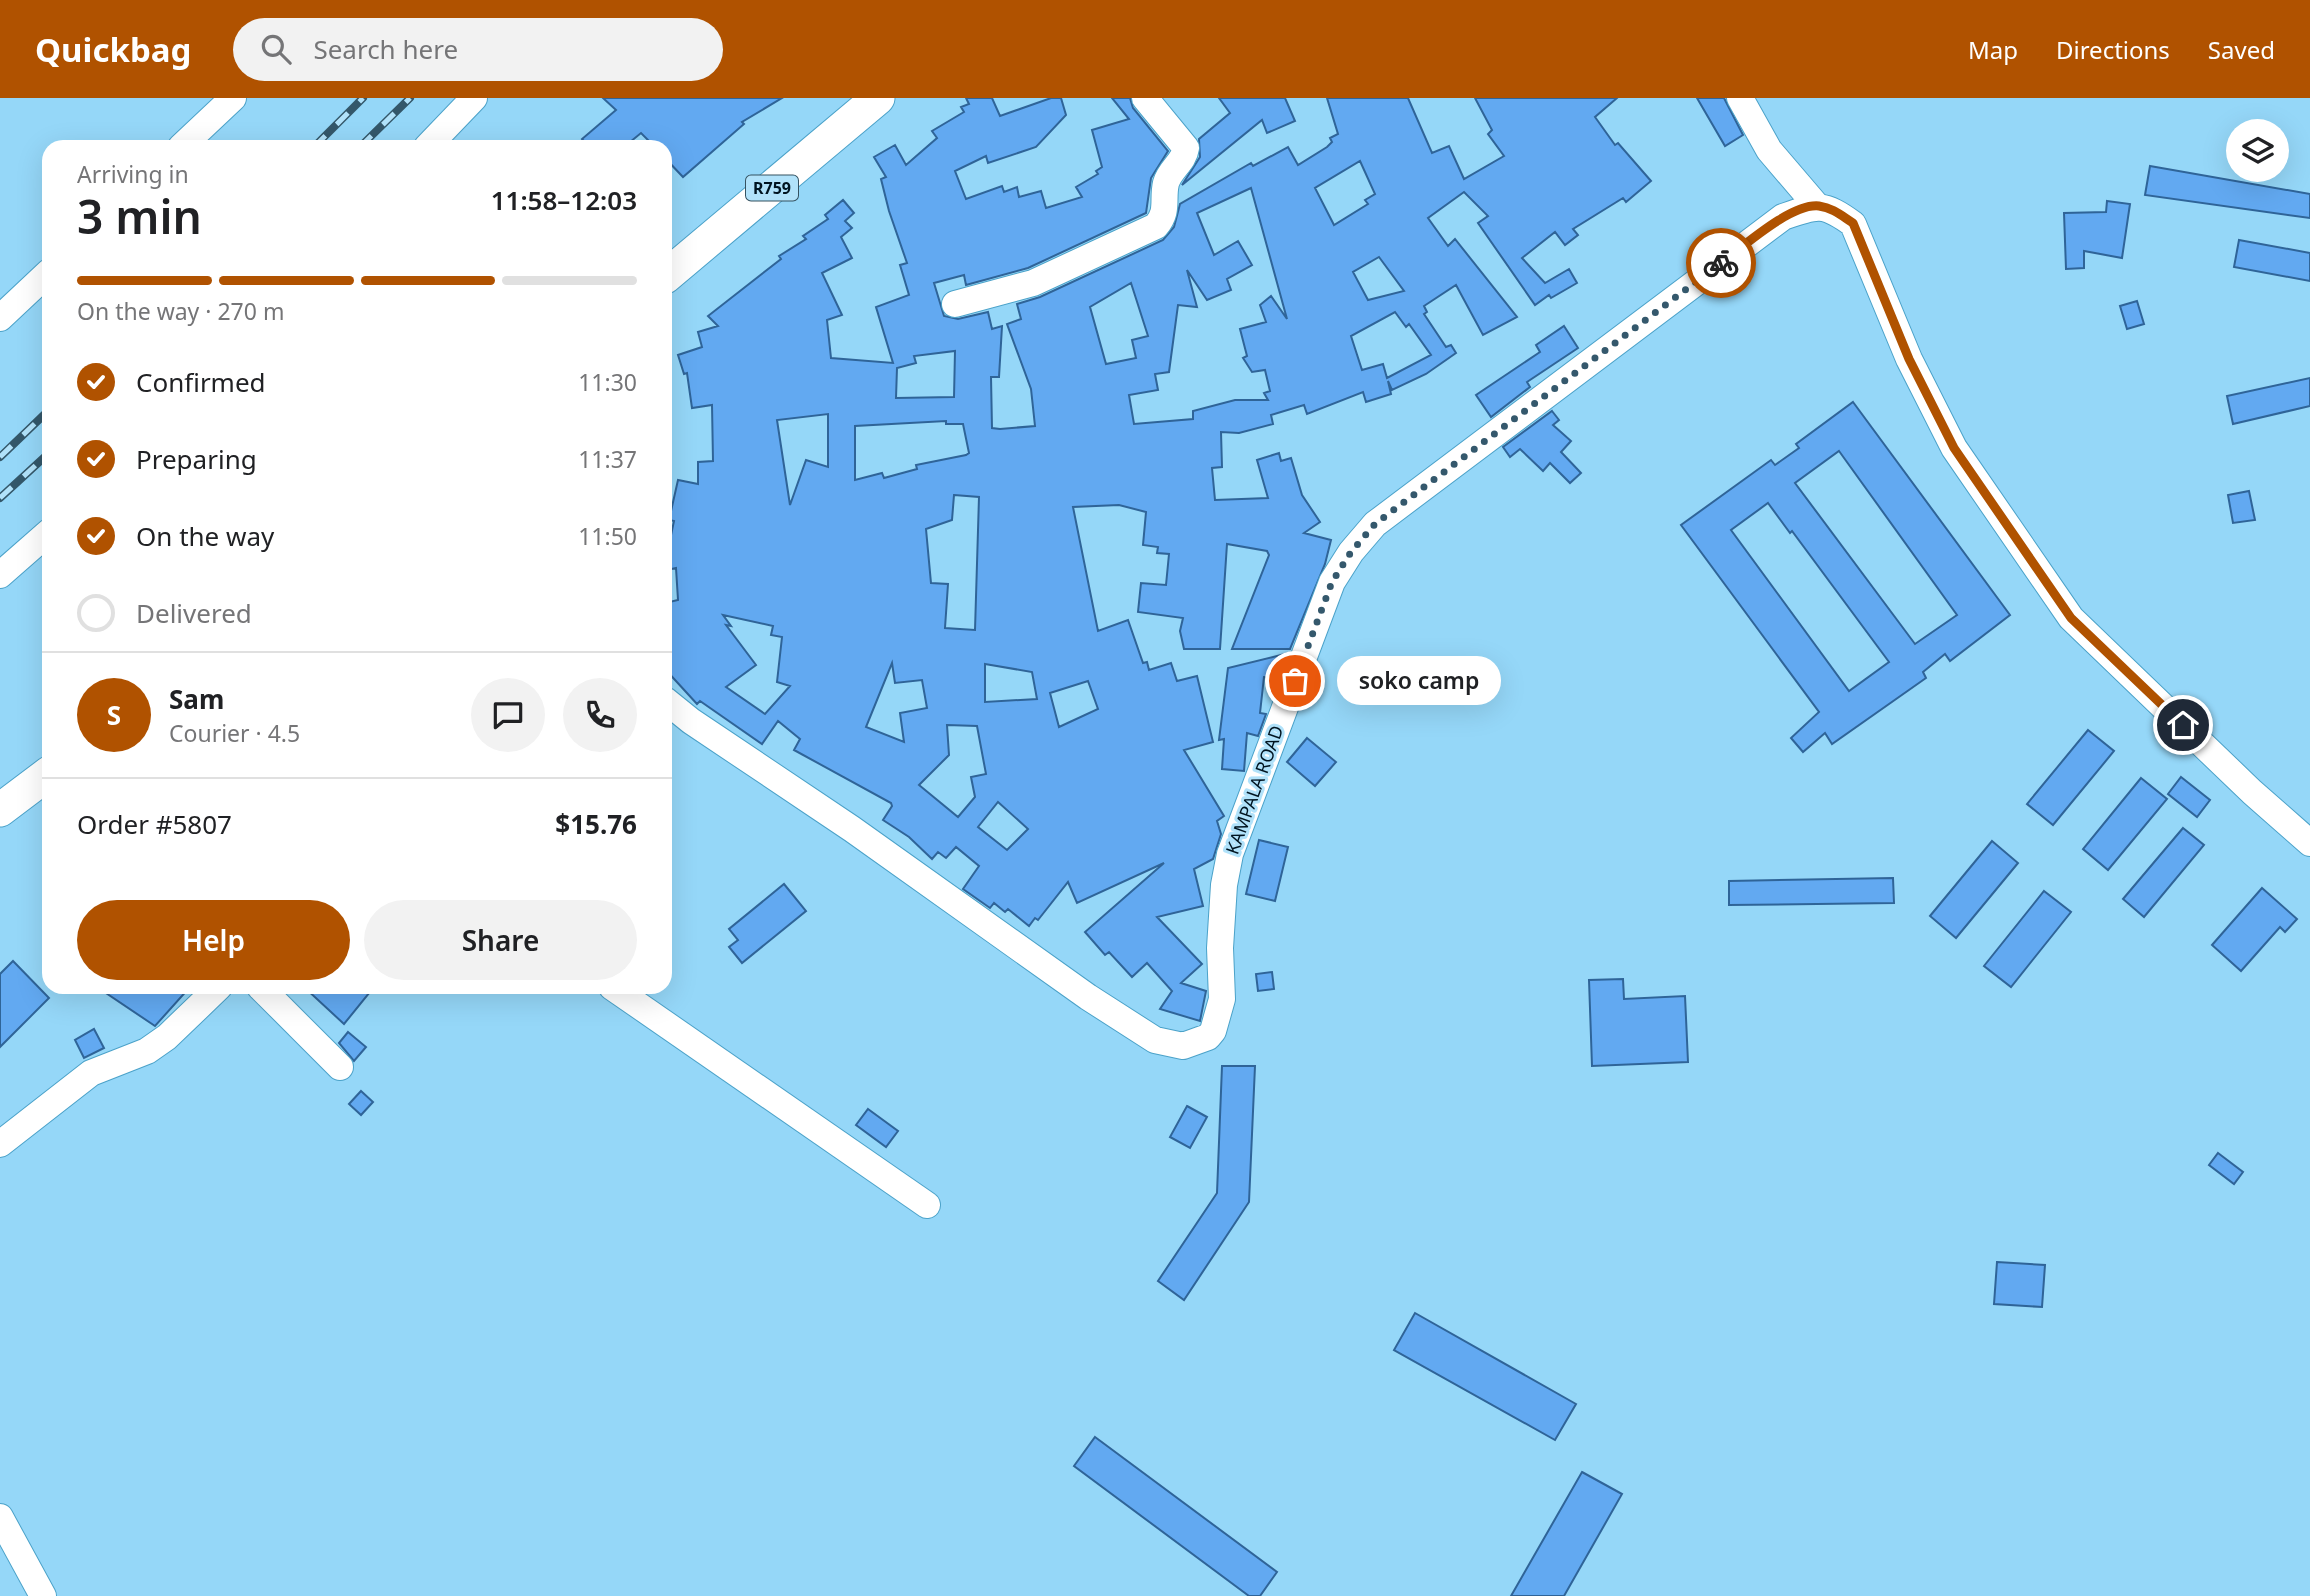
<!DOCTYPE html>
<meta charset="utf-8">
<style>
:root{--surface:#fff;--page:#f2f2f2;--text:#202124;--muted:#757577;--line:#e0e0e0;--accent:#b05200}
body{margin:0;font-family:"Noto Sans",sans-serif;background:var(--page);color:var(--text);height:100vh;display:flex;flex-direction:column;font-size:26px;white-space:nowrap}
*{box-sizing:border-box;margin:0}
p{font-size:23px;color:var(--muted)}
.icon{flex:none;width:38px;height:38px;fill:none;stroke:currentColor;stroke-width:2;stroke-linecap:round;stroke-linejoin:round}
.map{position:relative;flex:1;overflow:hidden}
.sheet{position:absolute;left:42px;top:42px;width:630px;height:854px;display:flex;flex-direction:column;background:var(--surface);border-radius:21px;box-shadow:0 7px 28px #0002}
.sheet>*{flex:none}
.controls{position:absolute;left:2226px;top:21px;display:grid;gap:14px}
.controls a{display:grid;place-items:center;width:63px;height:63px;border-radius:50%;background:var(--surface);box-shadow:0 7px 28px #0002;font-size:35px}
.pin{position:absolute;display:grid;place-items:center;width:60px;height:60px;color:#fff;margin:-30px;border:4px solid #fff;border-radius:50%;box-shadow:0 2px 7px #0007}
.courier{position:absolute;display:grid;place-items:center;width:70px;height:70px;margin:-35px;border:5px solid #b05200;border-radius:50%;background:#fff;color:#222;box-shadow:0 2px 9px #0007}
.bubble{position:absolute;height:49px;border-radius:24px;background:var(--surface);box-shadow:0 7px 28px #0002;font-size:23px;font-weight:600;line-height:49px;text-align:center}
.head em{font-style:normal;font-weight:600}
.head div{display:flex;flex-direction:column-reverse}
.head{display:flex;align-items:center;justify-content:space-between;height:119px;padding:0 35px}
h1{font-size:46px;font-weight:600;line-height:52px}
.bar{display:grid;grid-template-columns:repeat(4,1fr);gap:10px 7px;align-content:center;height:84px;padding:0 35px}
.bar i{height:9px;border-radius:5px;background:var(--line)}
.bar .selected{background:var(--accent)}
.bar p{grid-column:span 4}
.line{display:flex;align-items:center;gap:18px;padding:0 35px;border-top:2px solid var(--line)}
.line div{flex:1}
.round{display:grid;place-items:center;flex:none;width:74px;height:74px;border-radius:37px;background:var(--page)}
ol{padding:0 35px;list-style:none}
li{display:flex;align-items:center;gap:21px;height:77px}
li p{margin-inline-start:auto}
li .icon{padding:7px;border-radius:50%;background:var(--accent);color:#fff;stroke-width:4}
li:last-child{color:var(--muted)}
li i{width:38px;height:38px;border:4px solid var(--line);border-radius:50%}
.button{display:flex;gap:14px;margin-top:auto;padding:14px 35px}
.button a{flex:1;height:80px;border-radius:42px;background:var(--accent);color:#fff;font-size:28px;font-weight:600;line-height:80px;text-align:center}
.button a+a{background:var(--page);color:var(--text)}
header{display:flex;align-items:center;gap:42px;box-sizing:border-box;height:98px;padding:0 35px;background:var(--accent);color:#fff}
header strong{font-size:33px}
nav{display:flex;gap:38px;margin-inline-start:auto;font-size:24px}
.search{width:490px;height:63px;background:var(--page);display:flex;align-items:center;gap:18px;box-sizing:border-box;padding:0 24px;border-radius:38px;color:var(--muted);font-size:26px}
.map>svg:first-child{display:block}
.building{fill:#62a9f1;stroke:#2f6498;stroke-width:2;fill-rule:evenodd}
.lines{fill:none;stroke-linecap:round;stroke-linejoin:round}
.minor-casing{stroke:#4ba2c9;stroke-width:28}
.major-casing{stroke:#4ba2c9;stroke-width:35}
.minor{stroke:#fff;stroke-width:26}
.major{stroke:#fff;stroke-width:33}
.rail-casing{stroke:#33576a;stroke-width:8}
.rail{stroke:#b1e2fa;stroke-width:5;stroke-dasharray:16;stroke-linecap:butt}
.done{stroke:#34586c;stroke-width:7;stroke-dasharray:0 12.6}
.route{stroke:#b05200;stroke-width:9}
.labels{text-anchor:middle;stroke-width:6;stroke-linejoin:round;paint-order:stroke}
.shield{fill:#b1e2fa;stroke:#355261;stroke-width:2}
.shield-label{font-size:16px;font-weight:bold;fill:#001420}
.street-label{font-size:18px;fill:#001420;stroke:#b1e2fa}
</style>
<header>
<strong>Quickbag</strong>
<div class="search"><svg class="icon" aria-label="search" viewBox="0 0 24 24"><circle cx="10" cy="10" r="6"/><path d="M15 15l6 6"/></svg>Search here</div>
<nav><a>Map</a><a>Directions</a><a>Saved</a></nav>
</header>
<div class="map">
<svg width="2310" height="1498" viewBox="0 0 2310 1498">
<rect width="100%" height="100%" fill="#95d7f8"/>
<g class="building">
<polygon points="603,0 782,0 742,24 744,26 683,79 665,60 665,49 655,49 641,35 624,49 589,49 582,41 616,12"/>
<path d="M966 0H992L1000 18 1051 0H1061L1066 17 1036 49 988 65 986 58 955 73 966 101 1002 88 1004 94 1017 89 1019 99 1041 93 1046 110 1082 99 1076 89 1098 76 1096 73 1102 69 1092 32 1129 21 1112 0H1130L1133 10 1168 53 1151 80 1146 115 1028 170 966 187 964 177 934 185 944 218 958 221 988 214 992 231 1002 228 999 279H991L992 330 1000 331 1035 328 1031 291 1007 226 1021 221 1017 206 1040 199 1163 142 1174 129 1180 106 1251 65 1253 68 1288 49 1298 67 1327 49 1332 44 1330 40 1338 36 1327 0H1408L1432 55 1449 48 1464 81 1504 58 1488 36 1492 32 1475 0H1617L1595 19 1615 47 1618 45 1651 83 1626 104 1623 100 1573 131 1578 137 1565 147 1555 134 1522 160 1545 185 1569 171 1577 185 1551 200 1549 197 1535 207 1478 125 1488 118 1464 94 1428 120 1448 148 1455 141 1517 219 1483 237 1456 187 1424 208 1427 214 1424 216 1446 249 1451 247 1456 255 1426 276 1392 292 1388 283 1391 296 1366 304 1363 294 1307 316 1304 307 1271 317 1273 326 1239 335 1221 334 1222 369 1212 370 1215 402 1268 400 1257 362 1279 355 1281 363 1291 360 1302 397 1320 424 1304 435 1331 442 1325 466 1290 551H1232L1269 457 1267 453 1227 446 1220 551H1184L1180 533 1183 520 1138 514 1141 485 1166 487 1169 456 1157 455 1158 449 1143 447 1146 414 1119 407 1073 409 1098 533 1128 522 1143 565 1147 564 1149 572 1171 565 1177 583 1197 578 1213 644 1184 652 1224 718 1217 723 1221 736 1213 761 1194 771 1203 808 1157 819 1202 866 1181 885 1206 893 1200 923 1160 911 1172 893 1147 865 1132 879 1109 854 1105 857 1085 834 1164 765 1077 805 1068 784 1038 822 1035 820 1029 828 1008 811 1005 814 994 805 990 810 963 791 979 768 956 749 946 760 938 754 932 761 909 739 883 722 892 708 891 705 794 652 800 641 778 623 762 646 700 603 697 606 665 571V505L678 502 676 470 667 472 665 463V451H668L674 423 669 422 678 382 698 386V364L713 363 712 307 692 310 687 275 684 276 678 257 702 249 698 234 718 228 708 218 781 161 779 158 806 141 803 138 828 121 825 117 843 102 854 115 845 123 852 130 841 139 852 160 822 175 842 217 827 222 831 260 893 265 876 209 909 197 900 167 907 165 889 113 881 81 886 79 874 59 895 47 906 67 937 40 932 33 964 14 961 9 969 6ZM1360 63 1375 96 1365 102 1368 106 1334 127 1315 90ZM1251 90 1287 221 1271 198 1260 207 1266 224 1240 231 1247 258 1243 260 1252 274 1265 272 1270 293 1264 295 1268 302H1235L1193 313V321L1134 326 1129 297 1158 292 1155 276 1169 274 1178 207 1197 209 1187 172 1207 202 1231 192 1227 181 1252 167 1238 143 1214 157 1197 115ZM1379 159 1404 193 1368 202 1353 174ZM1131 185 1148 238 1132 242 1136 260 1106 266 1090 209ZM1395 214 1406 229 1409 226 1431 257 1387 280 1383 266 1362 272 1351 238ZM955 253 954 299 896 300 897 270 916 265 914 258ZM828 316V369L806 362 790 407 777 322ZM946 323V326H963L969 355 966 357 916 367 917 371 884 380 882 375 855 382V328ZM954 397 979 399 975 532 945 530 948 486 931 485 926 431 952 422ZM723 517 773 528 771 537 782 539 777 584 790 588 765 616 726 589 756 567 726 527 731 528ZM892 565 895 585 922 582 927 610 900 615 904 644 866 629ZM985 566 1032 574 1037 601 985 604ZM1088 583 1098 611 1059 629 1050 595ZM947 627 977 628 986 676 971 679 975 699 958 719 919 687 949 657ZM998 704 1028 731 1007 752 978 729Z"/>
<polygon points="1219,0 1285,0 1295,23 1267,35 1262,22 1182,87 1200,59 1199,41 1230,15"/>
<polygon points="1697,0 1724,0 1743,37 1725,48"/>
<polygon points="2150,68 2310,96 2310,120 2145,97"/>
<polygon points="2107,103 2130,106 2122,160 2084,153 2084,170 2066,171 2064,115 2106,114"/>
<polygon points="2239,142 2310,155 2310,183 2234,169"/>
<polygon points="2137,203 2144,226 2127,231 2120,208"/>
<polygon points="1564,228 1578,250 1527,284 1530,289 1491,319 1476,297 1540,254 1536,247"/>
<polygon points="2310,280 2310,308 2233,326 2227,298"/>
<path d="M1853 304 2010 517 1950 563 1945 556 1923 574 1926 580 1832 646 1825 635 1803 654 1791 640 1819 614 1681 427 1771 362 1775 367 1799 350 1796 346ZM1839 353 1957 517 1915 546 1795 385ZM1768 405 1790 435 1792 433 1889 564 1849 593 1731 432Z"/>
<polygon points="1552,313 1559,322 1553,327 1571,343 1561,354 1581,375 1570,385 1550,365 1543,373 1520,351 1510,359 1503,349"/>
<polygon points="2249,393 2255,422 2233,425 2228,397"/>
<polygon points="1289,555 1279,580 1264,579 1260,615 1266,616 1258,638 1247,635 1244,673 1222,671 1224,641 1219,642 1228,570"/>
<polygon points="2088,632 2114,653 2053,727 2027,706"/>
<polygon points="1307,640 1336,664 1315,688 1287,664"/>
<polygon points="2181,679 2210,702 2197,719 2168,696"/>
<polygon points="2141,680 2167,701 2108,772 2083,751"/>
<polygon points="2183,730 2204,747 2144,819 2123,801"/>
<polygon points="1259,742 1288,749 1275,803 1246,796"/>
<polygon points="1992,743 2018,765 1956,840 1930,818"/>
<polygon points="1893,780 1894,805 1729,807 1729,783"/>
<polygon points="784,786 806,813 742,865 729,849 738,842 729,831"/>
<polygon points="2262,790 2297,821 2285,834 2280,829 2241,873 2212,847"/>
<polygon points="2044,793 2071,814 2011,889 1984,868"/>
<polygon points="13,863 49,900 0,949 0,876"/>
<polygon points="1272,874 1274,891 1258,893 1256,876"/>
<polygon points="1623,881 1624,901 1685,898 1688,964 1592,968 1589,882"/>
<polygon points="97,889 190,889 155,928"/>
<polygon points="304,889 374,889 344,926"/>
<polygon points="94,931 104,950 84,960 75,942"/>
<polygon points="348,934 366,949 354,963 339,945"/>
<polygon points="1222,968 1255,968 1249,1104 1184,1202 1158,1183 1217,1095"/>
<polygon points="361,993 373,1004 361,1017 349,1006"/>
<polygon points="1187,1008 1207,1019 1190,1050 1170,1039"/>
<polygon points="868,1011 898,1033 886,1049 856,1027"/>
<polygon points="2218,1055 2243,1074 2234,1086 2209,1067"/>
<polygon points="1997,1164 2045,1167 2042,1209 1994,1206"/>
<polygon points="1415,1215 1576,1306 1555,1342 1394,1252"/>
<polygon points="1095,1339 1277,1474 1260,1498 1249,1498 1074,1368"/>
<polygon points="1582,1374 1622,1396 1564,1498 1511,1498"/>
</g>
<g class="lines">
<g class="minor-casing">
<g id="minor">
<polyline points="1740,0 1769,52 1816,107"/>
<polyline points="181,49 233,0"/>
<polyline points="427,49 474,0"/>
<path d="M955 206 1033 185 1156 128C1169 113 1162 102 1166 85 1170 71 1184 64 1186 50L1145 0"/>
<polyline points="0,220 49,174"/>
<polyline points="0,477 49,434"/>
<path d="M665 602 691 623 852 731 1088 899 1155 942 1183 948 1208 939 1213 933 1222 901 1220 850 1224 787 1230 756 1332 484 1351 454 1375 426 1783 119C1817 107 1823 104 1853 126L1909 261 1954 350 2071 520 2252 694 2310 745"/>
<polyline points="260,889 340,969"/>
<polyline points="612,889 927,1107"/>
<polyline points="0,1046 91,975 147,953 167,939 219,889"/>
<polyline points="0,1419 43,1498"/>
</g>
</g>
<g class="major-casing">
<g id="major">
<polyline points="665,179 878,0"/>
<polyline points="0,712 49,675"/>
</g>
</g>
<use href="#minor" class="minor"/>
<use href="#major" class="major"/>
<g class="rail-casing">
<g id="rail">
<polyline points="314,49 363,0"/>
<polyline points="360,49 410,0"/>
<polyline points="0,359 49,312"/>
<polyline points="0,400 49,355"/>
</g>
</g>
<use href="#rail" class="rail"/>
</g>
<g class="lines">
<polyline class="done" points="1295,583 1332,484 1351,454 1375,426 1721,165"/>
<path class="route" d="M1721 165C1743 149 1791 105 1819 108 1833 110 1842 118 1853 125L1909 261 1954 350 2071 520 2183 627"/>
</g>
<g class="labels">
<rect class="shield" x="746" y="77.5" width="52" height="25" rx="5"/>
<g class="shield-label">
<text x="772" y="96">R759</text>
</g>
<g class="street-label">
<text transform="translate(1255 692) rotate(-70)" y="6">KAMPALA ROAD</text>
</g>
</g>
</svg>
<div class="controls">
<a><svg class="icon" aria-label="layers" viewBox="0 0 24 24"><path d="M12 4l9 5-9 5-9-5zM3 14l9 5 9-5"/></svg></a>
</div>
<div class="pin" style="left:1295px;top:583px;background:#ea580c"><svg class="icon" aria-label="bag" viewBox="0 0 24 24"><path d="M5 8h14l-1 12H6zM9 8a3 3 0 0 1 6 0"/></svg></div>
<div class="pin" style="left:2183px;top:627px;background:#1f2937"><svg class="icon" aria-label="home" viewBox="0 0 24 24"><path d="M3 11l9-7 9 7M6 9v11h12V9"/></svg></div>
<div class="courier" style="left:1721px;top:165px"><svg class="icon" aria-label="bike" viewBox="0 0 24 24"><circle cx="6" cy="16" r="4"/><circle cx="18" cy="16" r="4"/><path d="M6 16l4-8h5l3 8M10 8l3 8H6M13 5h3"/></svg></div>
<div class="bubble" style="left:1337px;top:558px;width:164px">soko camp</div>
<section class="sheet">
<div class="head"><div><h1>3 min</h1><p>Arriving in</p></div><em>11:58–12:03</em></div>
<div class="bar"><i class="selected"></i><i class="selected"></i><i class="selected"></i><i></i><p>On the way · 270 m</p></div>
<ol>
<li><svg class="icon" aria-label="check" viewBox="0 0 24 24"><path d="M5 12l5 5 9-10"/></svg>Confirmed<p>11:30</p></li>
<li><svg class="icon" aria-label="check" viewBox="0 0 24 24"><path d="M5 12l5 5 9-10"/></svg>Preparing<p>11:37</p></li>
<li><svg class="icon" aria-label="check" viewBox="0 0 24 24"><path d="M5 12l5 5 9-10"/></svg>On the way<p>11:50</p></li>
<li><i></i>Delivered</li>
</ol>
<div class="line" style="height:126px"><b class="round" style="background:var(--accent);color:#fff">S</b><div><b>Sam</b><p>Courier · 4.5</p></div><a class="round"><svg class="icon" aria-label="chat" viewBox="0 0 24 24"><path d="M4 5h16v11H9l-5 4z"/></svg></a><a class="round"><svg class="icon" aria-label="phone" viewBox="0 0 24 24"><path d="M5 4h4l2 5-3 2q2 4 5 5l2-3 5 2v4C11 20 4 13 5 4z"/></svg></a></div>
<div class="line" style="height:91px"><div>Order #5807</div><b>$15.76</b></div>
<div class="button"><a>Help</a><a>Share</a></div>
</section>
</div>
